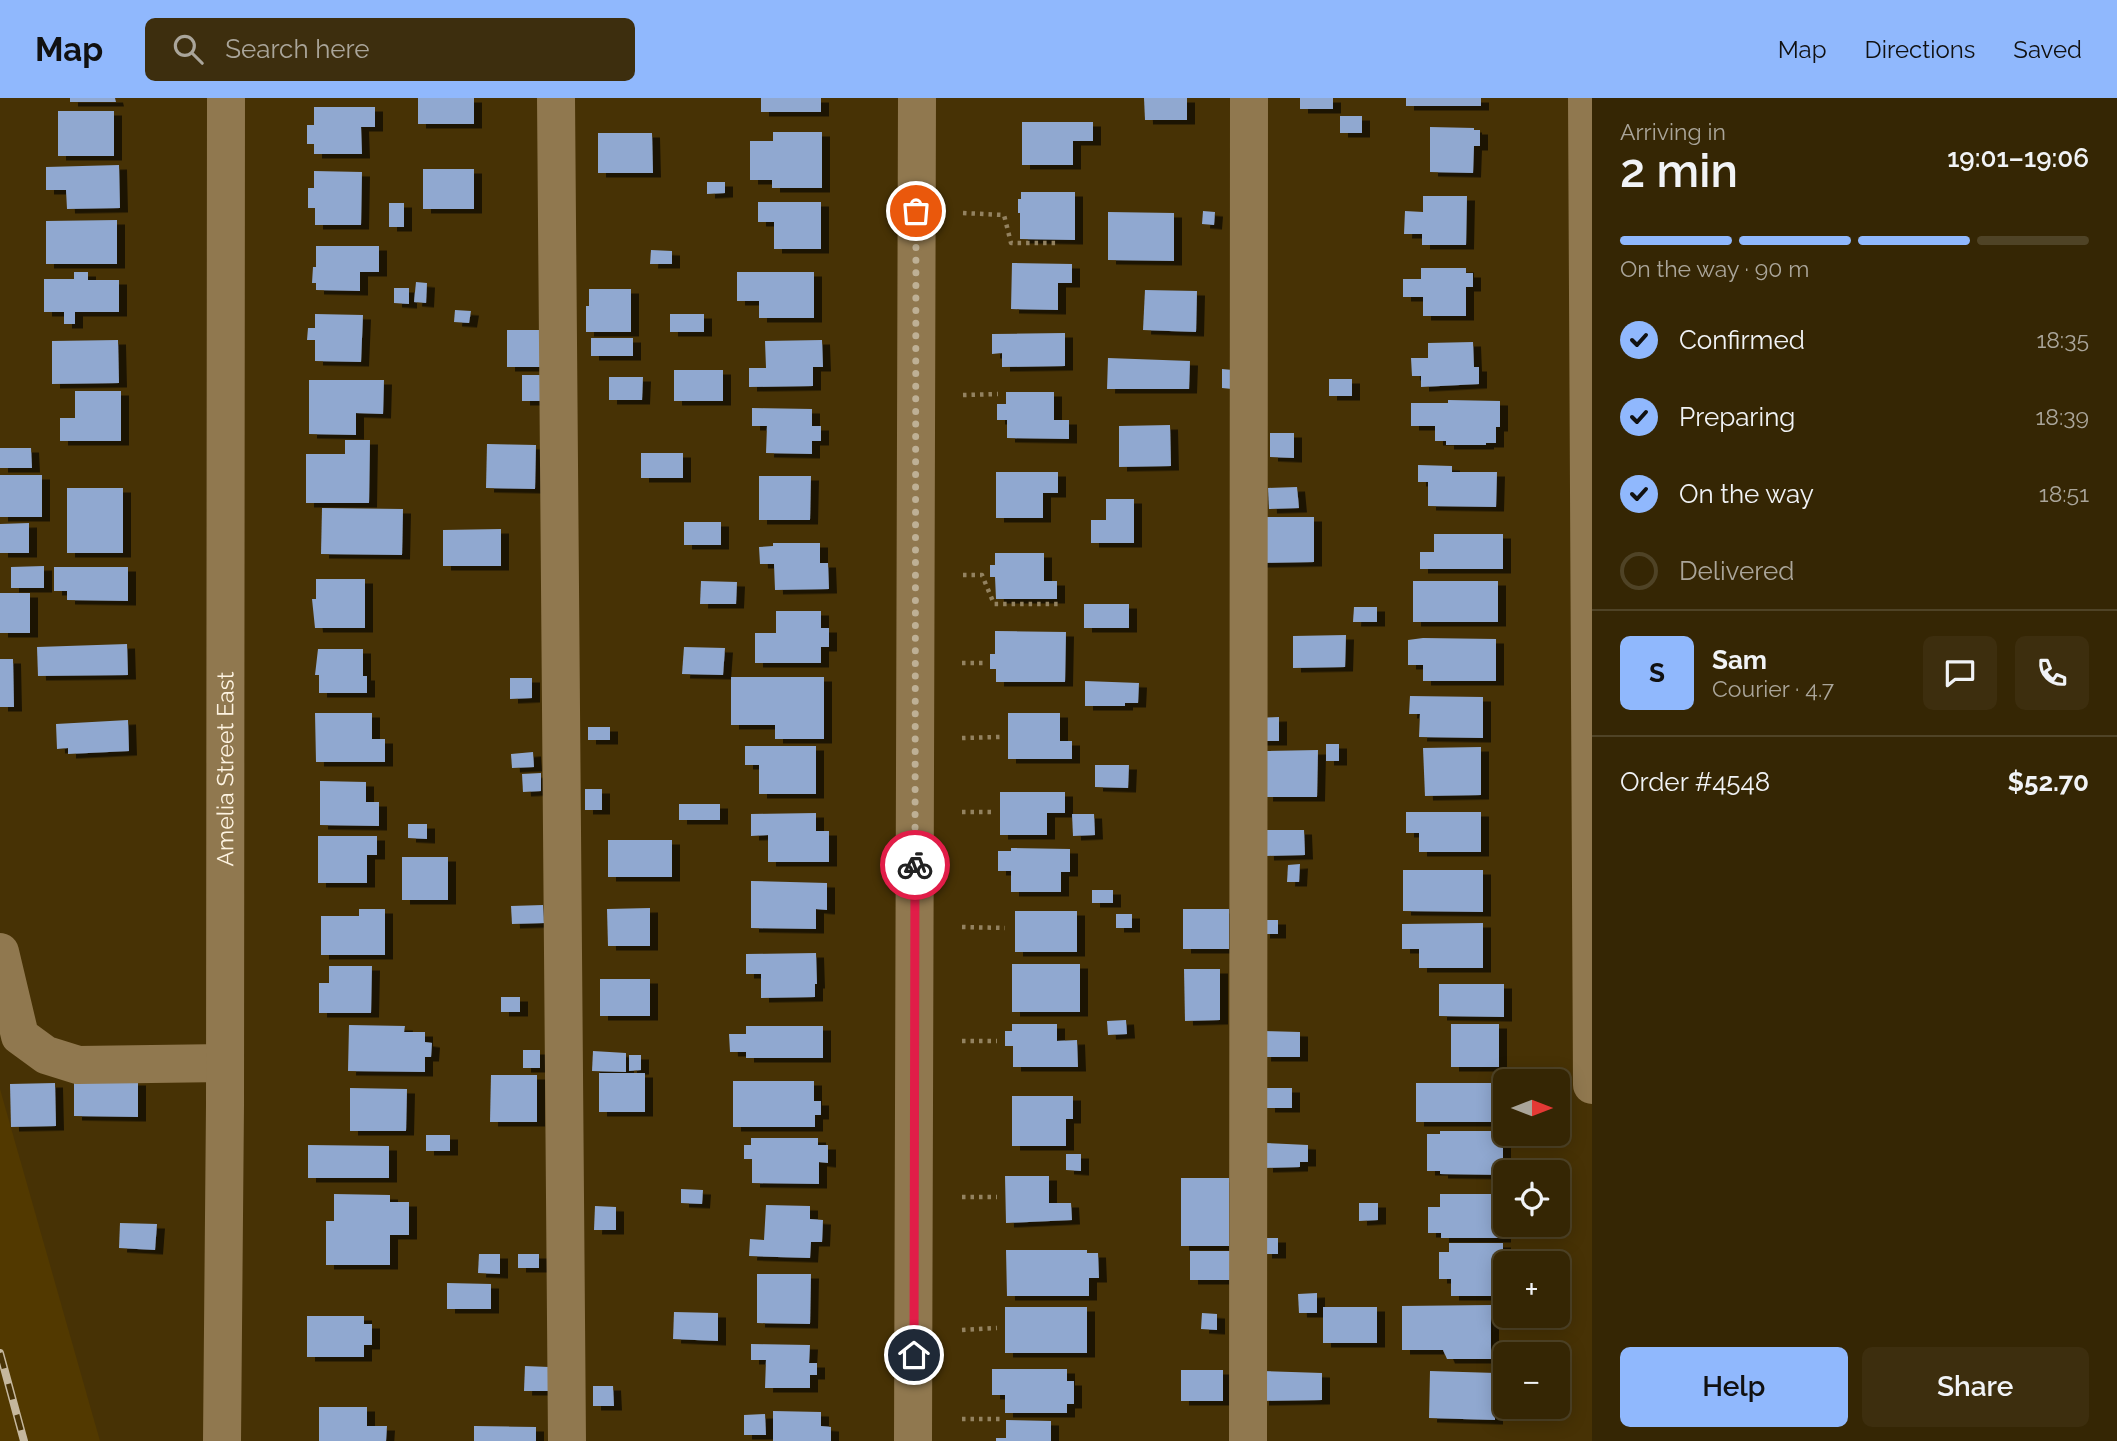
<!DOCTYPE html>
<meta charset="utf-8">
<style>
:root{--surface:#352604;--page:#3d2e0e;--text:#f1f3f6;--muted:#aaa59a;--line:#4f4326;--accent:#90b8fd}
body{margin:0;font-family:Raleway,sans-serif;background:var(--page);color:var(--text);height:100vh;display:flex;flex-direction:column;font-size:26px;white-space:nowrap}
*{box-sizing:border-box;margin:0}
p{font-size:23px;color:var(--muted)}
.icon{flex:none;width:38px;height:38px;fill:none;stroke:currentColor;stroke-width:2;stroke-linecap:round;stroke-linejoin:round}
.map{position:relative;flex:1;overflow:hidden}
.details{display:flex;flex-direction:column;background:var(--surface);width:525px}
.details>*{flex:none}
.needle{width:46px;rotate:90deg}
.tools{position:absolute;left:1493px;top:971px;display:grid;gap:14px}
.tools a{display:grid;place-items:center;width:77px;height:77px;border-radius:10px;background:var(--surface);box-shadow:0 4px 18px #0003,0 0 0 2px var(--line);font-size:35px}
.pin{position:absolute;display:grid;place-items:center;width:60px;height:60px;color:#fff;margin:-30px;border:4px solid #fff;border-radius:50%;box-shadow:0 2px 7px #0007}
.courier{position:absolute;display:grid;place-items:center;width:70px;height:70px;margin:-35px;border:5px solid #e11d48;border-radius:50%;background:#fff;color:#222;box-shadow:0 2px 9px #0007}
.head em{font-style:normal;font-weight:600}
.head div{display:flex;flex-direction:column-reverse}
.head{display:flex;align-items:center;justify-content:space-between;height:119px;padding:0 28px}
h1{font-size:46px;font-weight:600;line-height:52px}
.bar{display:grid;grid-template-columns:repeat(4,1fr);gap:10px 7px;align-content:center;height:84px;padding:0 28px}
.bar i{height:9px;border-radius:5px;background:var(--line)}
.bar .active{background:var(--accent)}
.bar p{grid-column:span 4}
.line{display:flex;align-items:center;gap:18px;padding:0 28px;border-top:2px solid var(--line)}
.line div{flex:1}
.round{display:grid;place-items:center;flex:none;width:74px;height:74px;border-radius:10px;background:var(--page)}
ol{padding:0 28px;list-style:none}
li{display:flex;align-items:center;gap:21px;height:77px}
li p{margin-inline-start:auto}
li .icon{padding:7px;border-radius:50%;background:var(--accent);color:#111;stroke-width:4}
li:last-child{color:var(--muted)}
li i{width:38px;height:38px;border:4px solid var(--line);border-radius:50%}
.action{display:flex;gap:14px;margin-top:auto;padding:14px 28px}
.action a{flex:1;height:80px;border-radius:10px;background:var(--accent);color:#111;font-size:28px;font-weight:600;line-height:80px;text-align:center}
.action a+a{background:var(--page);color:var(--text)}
header{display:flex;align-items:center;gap:42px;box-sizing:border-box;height:98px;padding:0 35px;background:var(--accent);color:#111}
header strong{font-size:33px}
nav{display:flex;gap:38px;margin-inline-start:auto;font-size:24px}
.search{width:490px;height:63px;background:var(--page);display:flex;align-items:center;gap:18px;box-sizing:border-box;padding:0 24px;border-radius:10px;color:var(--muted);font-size:26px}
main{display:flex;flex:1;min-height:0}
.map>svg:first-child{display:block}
.built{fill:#523900}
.building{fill:#90a8d0;filter:url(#shadow)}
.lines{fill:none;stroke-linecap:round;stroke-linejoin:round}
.path{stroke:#938260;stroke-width:4.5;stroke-dasharray:3.5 5;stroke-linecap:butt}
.minor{stroke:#90784f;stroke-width:38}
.rail-casing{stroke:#c5b79d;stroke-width:8}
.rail{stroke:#473205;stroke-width:5;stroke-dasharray:16;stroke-linecap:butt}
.done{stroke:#beb095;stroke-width:7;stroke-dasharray:0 12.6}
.route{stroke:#e11d48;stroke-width:9}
.labels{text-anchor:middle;stroke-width:7;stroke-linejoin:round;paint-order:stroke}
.street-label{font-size:23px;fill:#fef4e2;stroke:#473205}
</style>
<header>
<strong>Map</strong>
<div class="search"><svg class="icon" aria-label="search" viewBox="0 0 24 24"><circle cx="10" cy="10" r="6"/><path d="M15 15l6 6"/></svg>Search here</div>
<nav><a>Map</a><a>Directions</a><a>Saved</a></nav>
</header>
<main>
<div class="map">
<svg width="1592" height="1343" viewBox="0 0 1592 1343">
<defs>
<filter id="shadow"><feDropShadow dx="8" dy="4.5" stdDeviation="0" flood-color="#0009"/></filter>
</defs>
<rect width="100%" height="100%" fill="#473205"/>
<polygon class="built" points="0,991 100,1343 0,1343"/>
<g class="building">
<polygon points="70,0 115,0 116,4 70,4"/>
<rect x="418" y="0" width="56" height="26"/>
<rect x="761" y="0" width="60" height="14"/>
<polygon points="1144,0 1187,0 1187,22 1145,22"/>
<rect x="1300" y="0" width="33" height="11"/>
<rect x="1406" y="0" width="75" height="8"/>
<polygon points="314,9 375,9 375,29 361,29 362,56 314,56 314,46 307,46 307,27 314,27"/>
<rect x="58" y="13" width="56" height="45"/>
<rect x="1340" y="18" width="22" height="17"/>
<polygon points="1022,24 1093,24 1093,43 1073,43 1073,67 1022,67"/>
<polygon points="1430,29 1474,30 1474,32 1480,32 1480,48 1474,48 1473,75 1430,74"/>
<polygon points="773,34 822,34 822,90 772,90 772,82 750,82 750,43 773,43"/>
<polygon points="598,35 652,35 653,75 598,75"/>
<polygon points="119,67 120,110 67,111 66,92 46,92 46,69"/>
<rect x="423" y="71" width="51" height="40"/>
<polygon points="314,73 362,74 361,127 315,127 315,110 308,110 308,90 314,90"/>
<polygon points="707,84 725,84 725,95 707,96"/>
<polygon points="1021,94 1075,94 1075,142 1020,141 1020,115 1018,115 1018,101 1021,101"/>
<polygon points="1423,98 1467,98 1466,147 1422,147 1422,136 1404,136 1405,113 1423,114"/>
<polygon points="758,104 821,104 821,151 774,151 774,124 758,124"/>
<rect x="389" y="105" width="15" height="24"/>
<polygon points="1203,113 1215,114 1214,127 1202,126"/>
<polygon points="1108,114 1174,115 1174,163 1108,162"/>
<polygon points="117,122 117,166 46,166 46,123"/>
<polygon points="316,148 379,148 379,174 360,174 360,193 316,192 316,185 312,185 313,169 316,169"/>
<polygon points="651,152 672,153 672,166 650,166"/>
<polygon points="1012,165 1072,166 1072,185 1058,185 1058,212 1011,211"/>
<polygon points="1421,170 1466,170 1466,175 1473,175 1473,189 1466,189 1466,218 1423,218 1423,199 1403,199 1403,181 1421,181"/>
<polygon points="74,174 88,174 88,182 119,182 119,214 75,214 75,226 64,226 64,214 44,214 44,181 74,181"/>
<polygon points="737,174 814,174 814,220 759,220 759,203 737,203"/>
<polygon points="416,184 427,185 426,205 414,204"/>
<polygon points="394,190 409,190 409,206 394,205"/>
<polygon points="589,191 631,191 631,234 586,234 586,208 589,208"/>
<polygon points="1145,192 1197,193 1196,234 1143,232"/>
<polygon points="455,212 471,213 469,225 454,224"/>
<polygon points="315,216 363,217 361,264 315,263 315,242 307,242 308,230 315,230"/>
<rect x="670" y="216" width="34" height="18"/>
<polygon points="507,232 551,232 552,269 507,269"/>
<polygon points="1065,235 1065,268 1002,269 1002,255 992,256 992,236"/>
<rect x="591" y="240" width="42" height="18"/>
<polygon points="118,242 119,285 52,286 52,243"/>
<polygon points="822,242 823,269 813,269 813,288 749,289 749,270 766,270 765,243"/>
<polygon points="1473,244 1474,269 1479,269 1479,286 1421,289 1421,278 1412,278 1411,260 1428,260 1428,245"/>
<polygon points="1108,260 1190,263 1189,291 1107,291"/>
<polygon points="1222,271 1233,272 1232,291 1222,290"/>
<rect x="674" y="272" width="49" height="31"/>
<rect x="522" y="277" width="27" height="26"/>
<polygon points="609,279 643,279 642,302 609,302"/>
<rect x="1329" y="281" width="23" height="17"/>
<polygon points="309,282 384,282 383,316 356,315 356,337 309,336"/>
<polygon points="75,293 121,293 121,343 60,343 60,320 75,320"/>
<polygon points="1006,294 1054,294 1054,322 1069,322 1069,341 1007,340 1007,322 997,322 997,306 1006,306"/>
<polygon points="1448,302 1500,303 1500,329 1496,329 1496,345 1486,345 1486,347 1446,347 1446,343 1435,343 1435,328 1411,328 1411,305 1448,305"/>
<polygon points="752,310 812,311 812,328 821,328 821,343 812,343 812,356 766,355 767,328 752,328"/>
<polygon points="1170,327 1171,368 1119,369 1119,328"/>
<polygon points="1270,335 1294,335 1294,360 1270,359"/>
<polygon points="345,342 370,342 369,405 306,405 306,356 345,356"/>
<polygon points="487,346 536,347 535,391 486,390"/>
<polygon points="0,350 31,350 32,370 0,370"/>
<rect x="641" y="355" width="42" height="25"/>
<polygon points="1418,367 1452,368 1452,374 1497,374 1496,409 1428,408 1428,384 1418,384"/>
<polygon points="996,374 1058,374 1058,395 1043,395 1043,420 996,420"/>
<rect x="0" y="377" width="42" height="42"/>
<polygon points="759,378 811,378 810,422 759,422"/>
<polygon points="1297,389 1299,410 1269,411 1268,390"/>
<rect x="67" y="390" width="56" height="65"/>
<polygon points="1106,401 1134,401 1134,445 1091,445 1091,422 1106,422"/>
<polygon points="322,410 403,411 402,457 321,456"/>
<polygon points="1258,419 1314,419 1314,464 1259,465"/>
<rect x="684" y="424" width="37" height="23"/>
<polygon points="29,425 29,455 0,455 0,426"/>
<polygon points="501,431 501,468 443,468 443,432"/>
<polygon points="1434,436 1503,436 1503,471 1420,471 1420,454 1434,454"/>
<polygon points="773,445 820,445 820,465 828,465 829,491 775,492 774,466 760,466 759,449 773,448"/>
<polygon points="995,455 1044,455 1044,483 1057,483 1057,501 996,501 995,479 990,479 990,467 995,467"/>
<polygon points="44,468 44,490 11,490 11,469"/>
<polygon points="54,469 128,469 128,503 67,502 67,493 54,493"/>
<polygon points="316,481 365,481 365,530 315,530 312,501 316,501"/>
<polygon points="701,483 737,484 736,506 700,506"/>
<rect x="1413" y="483" width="85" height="41"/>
<rect x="0" y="495" width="30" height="40"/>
<rect x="1084" y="506" width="45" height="24"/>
<polygon points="1354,509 1377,509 1377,524 1353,524"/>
<polygon points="776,513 821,513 821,530 829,530 829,549 821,549 821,565 755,565 755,535 776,535"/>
<polygon points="995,533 1066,534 1065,584 996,584 996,571 990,571 990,556 995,556"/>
<polygon points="1346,537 1345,569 1293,570 1293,538"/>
<polygon points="1423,540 1496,541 1496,583 1423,583 1423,567 1408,567 1408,542"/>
<polygon points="127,546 128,577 38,578 37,549"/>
<polygon points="684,549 725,550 723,577 682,576"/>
<polygon points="318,551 363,551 363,578 367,578 367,595 319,595 319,577 315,577"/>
<polygon points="0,561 13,561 14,609 0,609"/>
<polygon points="731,579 824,579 824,641 775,641 775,627 731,627"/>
<polygon points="510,580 532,580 532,600 510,601"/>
<polygon points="1085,583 1139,585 1138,605 1125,605 1125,608 1085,608"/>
<polygon points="1410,598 1483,599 1483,640 1419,639 1420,616 1409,616"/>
<polygon points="315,615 372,615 372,641 385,641 385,664 316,664"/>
<polygon points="1008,615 1060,615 1060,643 1072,643 1072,661 1008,661"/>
<polygon points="1279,619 1279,643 1258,643 1258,620"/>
<polygon points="128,622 129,653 68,656 68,650 57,651 56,626"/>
<rect x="588" y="629" width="22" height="13"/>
<rect x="1326" y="646" width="13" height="17"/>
<polygon points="745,648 816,648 816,696 759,696 759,667 745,667"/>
<polygon points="1481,649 1481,697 1425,698 1423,650"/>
<polygon points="1318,652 1317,699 1265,699 1266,653"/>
<polygon points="533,654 534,669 512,670 511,656"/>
<polygon points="1095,667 1129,667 1128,690 1095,689"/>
<polygon points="541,675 541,693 523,694 522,676"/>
<polygon points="320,683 366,684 366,704 379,704 379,728 320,727"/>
<rect x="585" y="691" width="17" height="21"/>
<polygon points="1000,694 1065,694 1065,715 1047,715 1047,737 1000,737"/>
<rect x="679" y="706" width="41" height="16"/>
<polygon points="1406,714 1481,714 1481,754 1419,754 1419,735 1406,735"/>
<polygon points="816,715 816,733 829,733 829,764 768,764 768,737 751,738 751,716"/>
<polygon points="1072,716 1094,716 1095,737 1073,738"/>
<polygon points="408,726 427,726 427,741 408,740"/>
<polygon points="1265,732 1304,732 1305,757 1266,758"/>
<polygon points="318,738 377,738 377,757 367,757 367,785 318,785"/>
<rect x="608" y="742" width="64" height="37"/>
<polygon points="1011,750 1070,751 1070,774 1061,774 1061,794 1011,794 1011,773 998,773 998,753 1011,753"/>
<rect x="402" y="759" width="46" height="43"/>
<polygon points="1300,766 1299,784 1287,784 1288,767"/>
<polygon points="1403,772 1483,772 1483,814 1403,813"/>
<polygon points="751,783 827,785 827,812 816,811 816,831 751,830"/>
<rect x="1092" y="792" width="21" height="13"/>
<polygon points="543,807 544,825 512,826 511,808"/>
<polygon points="650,810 650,848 608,848 607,811"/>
<polygon points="359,811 385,811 385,857 321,857 321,818 359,818"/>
<rect x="1183" y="811" width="46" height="40"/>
<rect x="1015" y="813" width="62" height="41"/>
<rect x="1116" y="816" width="16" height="14"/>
<rect x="1262" y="822" width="16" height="14"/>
<polygon points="1483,825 1483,870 1419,870 1419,851 1402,851 1402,826"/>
<polygon points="816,855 817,886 815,886 815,899 761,900 761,876 746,876 746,856"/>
<rect x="1012" y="866" width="68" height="48"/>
<polygon points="329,868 372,868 371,915 319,915 319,885 329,885"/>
<polygon points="1184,871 1220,871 1220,922 1185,923"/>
<rect x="600" y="881" width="50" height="37"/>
<polygon points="1439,886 1504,886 1504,919 1439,918"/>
<rect x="501" y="899" width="19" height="15"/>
<polygon points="1126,922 1127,936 1108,937 1107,923"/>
<polygon points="1012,926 1057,926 1057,943 1077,942 1078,969 1013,969 1013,948 1005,948 1005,933 1012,933"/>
<rect x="1451" y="926" width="48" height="43"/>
<polygon points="349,927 405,928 404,934 425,934 425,944 432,945 431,959 425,959 425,974 348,973"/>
<polygon points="746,928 823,928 823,960 746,960 746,954 730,954 729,936 746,936"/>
<polygon points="1264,933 1300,934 1300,959 1263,959"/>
<rect x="523" y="952" width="17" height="18"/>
<polygon points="593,953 626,955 626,974 592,973"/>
<polygon points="629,957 641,957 641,972 629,973"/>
<rect x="599" y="975" width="46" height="39"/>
<polygon points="491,977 537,977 537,1024 490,1024"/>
<polygon points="74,983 138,983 138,1019 74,1018"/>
<polygon points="733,983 814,983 814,1003 821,1003 821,1017 815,1017 815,1029 733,1029"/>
<polygon points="55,985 56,1028 11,1029 10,986"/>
<rect x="1416" y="985" width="77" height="39"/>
<polygon points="350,990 407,991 406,1033 350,1033"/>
<rect x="1267" y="990" width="25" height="20"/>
<polygon points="1012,998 1073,998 1073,1021 1066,1021 1066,1048 1012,1048"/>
<polygon points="1440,1033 1503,1033 1503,1077 1440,1076 1440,1073 1427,1073 1427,1036 1440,1036"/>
<rect x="426" y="1037" width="24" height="16"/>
<polygon points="751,1040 818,1040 818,1047 828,1047 828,1065 819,1064 819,1086 752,1085 752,1061 744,1061 744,1047 751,1047"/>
<polygon points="1265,1045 1308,1047 1308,1064 1300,1064 1300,1069 1265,1070"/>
<polygon points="308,1047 389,1048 389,1080 308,1080"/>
<polygon points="1066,1056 1081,1056 1081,1073 1066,1072"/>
<polygon points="1005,1078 1049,1078 1049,1105 1071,1105 1072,1122 1006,1125"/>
<rect x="1181" y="1080" width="48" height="68"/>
<polygon points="681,1091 703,1092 702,1106 681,1105"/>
<polygon points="334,1096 390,1097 390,1104 409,1104 409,1137 390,1137 390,1167 326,1167 326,1123 334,1123"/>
<polygon points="1440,1096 1503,1096 1505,1098 1505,1127 1509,1127 1509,1135 1503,1135 1503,1140 1441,1140 1441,1135 1428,1135 1428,1109 1440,1109"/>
<polygon points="1359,1105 1378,1105 1378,1122 1359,1123"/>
<polygon points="766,1107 810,1108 810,1121 823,1122 822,1144 811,1144 810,1160 749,1158 750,1141 764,1142"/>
<polygon points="595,1108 616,1109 616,1132 594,1132"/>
<polygon points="120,1125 157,1126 155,1152 119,1150"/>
<rect x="1264" y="1140" width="14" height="16"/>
<polygon points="1449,1145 1503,1145 1503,1198 1451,1198 1451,1181 1439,1181 1439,1154 1449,1154"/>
<polygon points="1006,1152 1087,1152 1087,1155 1098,1155 1099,1180 1089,1180 1089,1198 1007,1198"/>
<polygon points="1190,1153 1231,1153 1232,1182 1190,1182"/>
<polygon points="479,1156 500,1156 500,1176 478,1175"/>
<rect x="518" y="1156" width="21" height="14"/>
<polygon points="757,1176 811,1176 810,1226 757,1225"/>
<polygon points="447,1185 491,1186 491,1211 447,1211"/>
<polygon points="1317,1195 1317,1215 1299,1215 1298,1196"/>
<polygon points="1491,1207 1491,1261 1447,1261 1443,1252 1402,1252 1402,1208"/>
<rect x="1005" y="1209" width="82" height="46"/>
<rect x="1323" y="1209" width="54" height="36"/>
<polygon points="674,1214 718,1215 718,1243 673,1241"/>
<polygon points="1202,1215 1217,1216 1217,1232 1201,1231"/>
<polygon points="307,1218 364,1218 364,1226 372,1226 372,1247 364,1247 364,1259 307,1259"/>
<polygon points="751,1246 810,1247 809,1265 817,1265 817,1277 810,1277 810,1290 765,1290 766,1262 751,1262"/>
<polygon points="525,1268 549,1269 549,1293 524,1293"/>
<polygon points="992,1271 1067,1271 1067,1283 1074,1283 1074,1306 1067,1306 1067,1315 1005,1315 1005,1297 992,1297"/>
<rect x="1181" y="1272" width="42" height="31"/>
<polygon points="1261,1273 1322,1275 1322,1302 1261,1303"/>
<polygon points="1430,1273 1496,1275 1495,1283 1500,1283 1500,1308 1495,1308 1495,1322 1429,1320"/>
<polygon points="593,1288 613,1288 614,1308 593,1308"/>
<polygon points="319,1309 367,1309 367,1328 387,1328 386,1343 319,1343"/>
<polygon points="773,1313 821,1314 821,1328 831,1329 831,1343 773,1343"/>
<polygon points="765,1316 766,1337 744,1337 744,1317"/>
<polygon points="1006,1322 1051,1323 1051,1343 996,1343 996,1340 1006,1340"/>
<polygon points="474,1328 536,1329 536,1343 474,1343"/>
</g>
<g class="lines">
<g class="path">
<polyline points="963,115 1004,117 1011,145 1059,145"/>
<polyline points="963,297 998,296"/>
<polyline points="963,477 982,477 994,506 1058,506"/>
<polyline points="962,565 983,565"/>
<polyline points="962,640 1000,639"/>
<polyline points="962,714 994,714"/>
<polyline points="962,829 1005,830"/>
<polyline points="962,943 997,943"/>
<polyline points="962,1099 997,1099"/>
<polyline points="962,1232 997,1230"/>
<polyline points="962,1321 1000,1321"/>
</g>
<g class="minor">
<polyline points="556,0 567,1343"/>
<polyline points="1587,0 1592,987"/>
<polyline points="0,854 20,938 46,957 78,967 225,965"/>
<path id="s1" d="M222 1343 225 1007 226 0"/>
<polyline points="913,1343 917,0"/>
<polyline points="1248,1343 1249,0"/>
</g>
<g class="rail-casing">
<polyline id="rail" points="0,1255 24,1343"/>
</g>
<use href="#rail" class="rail"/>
</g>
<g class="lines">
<polyline class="done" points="915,767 916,113"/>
<polyline class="route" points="914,1257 915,767"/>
</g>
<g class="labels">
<g class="street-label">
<text dy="8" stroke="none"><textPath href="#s1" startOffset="672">Amelia Street East</textPath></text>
</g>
</g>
</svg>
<div class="tools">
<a><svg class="needle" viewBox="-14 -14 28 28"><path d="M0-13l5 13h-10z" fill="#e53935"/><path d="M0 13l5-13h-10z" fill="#aaa59a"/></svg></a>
<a><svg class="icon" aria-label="locate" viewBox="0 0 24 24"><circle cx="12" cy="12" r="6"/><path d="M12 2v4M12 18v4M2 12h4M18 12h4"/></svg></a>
<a>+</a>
<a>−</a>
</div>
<div class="pin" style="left:916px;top:113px;background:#ea580c"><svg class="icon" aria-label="bag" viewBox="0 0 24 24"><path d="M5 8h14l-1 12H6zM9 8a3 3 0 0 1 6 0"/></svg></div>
<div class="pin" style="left:914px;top:1257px;background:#1f2937"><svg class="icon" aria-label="home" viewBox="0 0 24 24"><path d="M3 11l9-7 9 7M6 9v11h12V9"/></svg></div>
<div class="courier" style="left:915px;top:767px"><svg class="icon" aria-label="bike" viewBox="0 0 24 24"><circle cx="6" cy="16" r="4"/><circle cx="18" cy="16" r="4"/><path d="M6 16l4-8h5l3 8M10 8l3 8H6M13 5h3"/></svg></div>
</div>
<section class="details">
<div class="head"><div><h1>2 min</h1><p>Arriving in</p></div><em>19:01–19:06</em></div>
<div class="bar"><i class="active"></i><i class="active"></i><i class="active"></i><i></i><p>On the way · 90 m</p></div>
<ol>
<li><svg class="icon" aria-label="check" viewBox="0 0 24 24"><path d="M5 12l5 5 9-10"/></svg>Confirmed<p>18:35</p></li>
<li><svg class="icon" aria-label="check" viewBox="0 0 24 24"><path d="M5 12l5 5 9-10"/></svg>Preparing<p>18:39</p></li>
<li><svg class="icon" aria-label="check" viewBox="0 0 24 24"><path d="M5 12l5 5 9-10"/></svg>On the way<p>18:51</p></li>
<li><i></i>Delivered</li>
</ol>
<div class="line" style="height:126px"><b class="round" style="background:var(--accent);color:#111">S</b><div><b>Sam</b><p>Courier · 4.7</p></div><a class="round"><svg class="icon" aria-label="chat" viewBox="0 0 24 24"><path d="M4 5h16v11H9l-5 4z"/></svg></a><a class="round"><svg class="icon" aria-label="phone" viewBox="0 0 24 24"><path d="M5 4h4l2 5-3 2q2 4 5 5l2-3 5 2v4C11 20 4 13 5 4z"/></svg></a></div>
<div class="line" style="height:91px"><div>Order #4548</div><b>$52.70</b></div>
<div class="action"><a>Help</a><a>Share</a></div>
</section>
</main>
